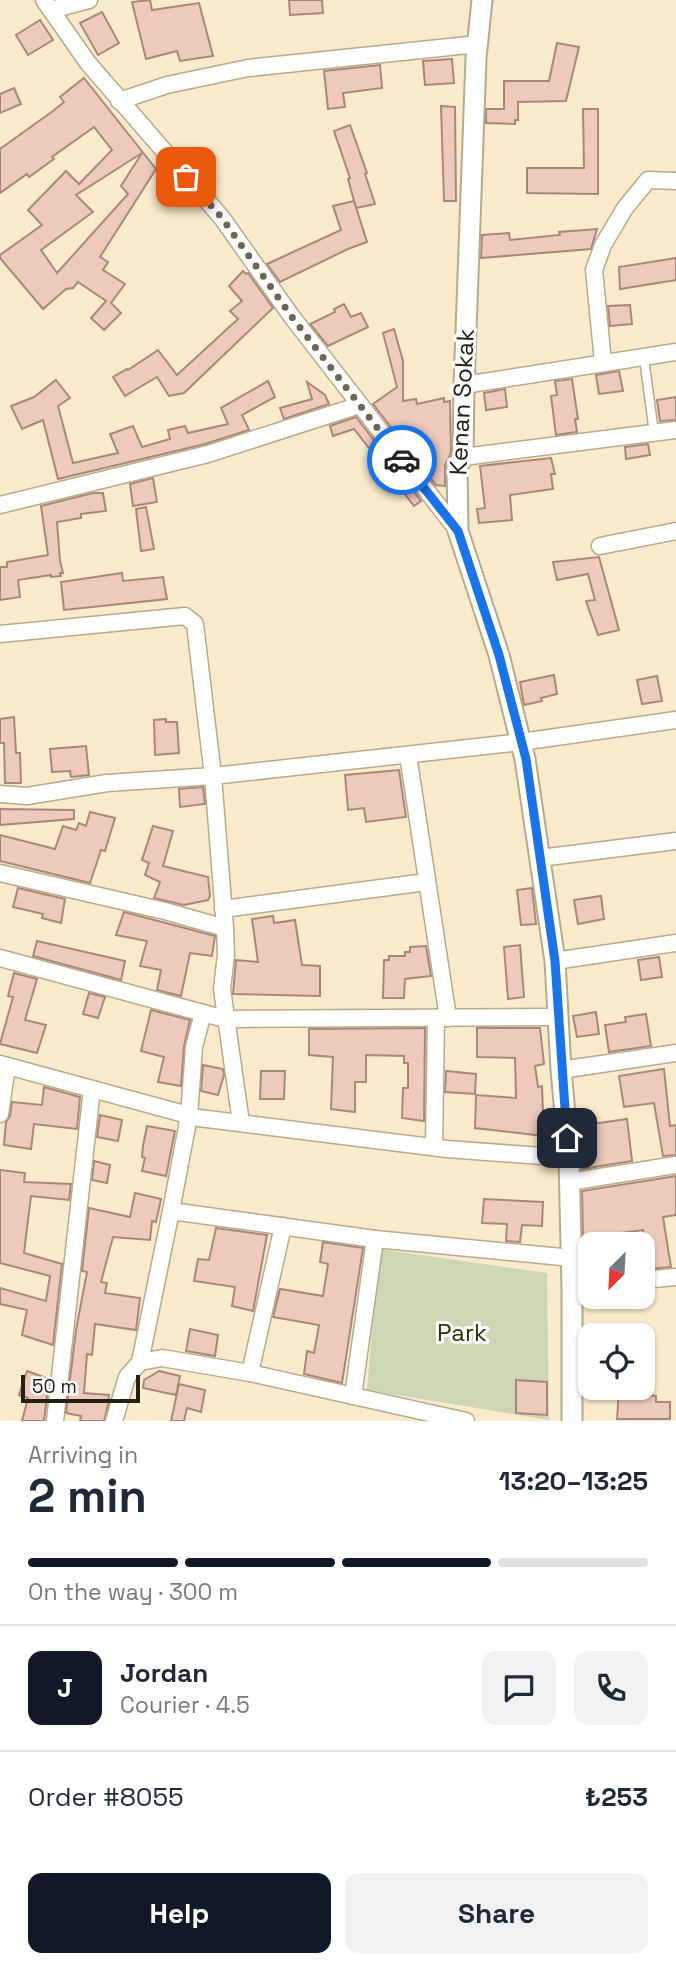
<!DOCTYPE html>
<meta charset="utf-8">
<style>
:root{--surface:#fff;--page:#f2f2f3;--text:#1f2937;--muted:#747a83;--line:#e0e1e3;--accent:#111827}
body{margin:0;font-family:"Space Grotesk",sans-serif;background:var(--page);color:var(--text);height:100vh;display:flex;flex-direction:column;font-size:26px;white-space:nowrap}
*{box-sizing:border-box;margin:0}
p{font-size:23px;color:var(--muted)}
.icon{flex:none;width:38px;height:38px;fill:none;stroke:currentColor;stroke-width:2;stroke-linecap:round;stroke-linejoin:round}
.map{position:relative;height:1421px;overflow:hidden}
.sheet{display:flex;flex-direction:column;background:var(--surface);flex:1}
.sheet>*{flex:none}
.needle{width:46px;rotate:204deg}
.fabs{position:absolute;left:578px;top:1232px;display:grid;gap:14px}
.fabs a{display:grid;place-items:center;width:77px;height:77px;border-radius:14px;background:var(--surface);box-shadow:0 2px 5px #0004;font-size:35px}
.scale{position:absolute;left:21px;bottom:18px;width:119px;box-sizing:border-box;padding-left:7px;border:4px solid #252014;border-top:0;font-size:19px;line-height:24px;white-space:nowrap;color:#252014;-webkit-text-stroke:5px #fff;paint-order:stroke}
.pin{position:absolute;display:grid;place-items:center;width:60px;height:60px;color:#fff;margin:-30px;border-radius:14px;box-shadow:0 4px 10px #0006}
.courier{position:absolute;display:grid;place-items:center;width:70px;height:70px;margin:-35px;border:5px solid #1a73e8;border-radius:50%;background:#fff;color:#222;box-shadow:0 2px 9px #0007}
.summary em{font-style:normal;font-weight:700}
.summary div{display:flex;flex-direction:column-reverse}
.summary{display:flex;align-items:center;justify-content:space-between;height:119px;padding:0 28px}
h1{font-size:46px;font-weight:700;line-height:52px}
.bar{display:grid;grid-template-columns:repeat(4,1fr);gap:10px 7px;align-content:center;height:84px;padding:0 28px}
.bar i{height:9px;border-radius:5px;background:var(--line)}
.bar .current{background:var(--accent)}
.bar p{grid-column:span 4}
.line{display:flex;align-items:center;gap:18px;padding:0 28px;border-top:2px solid var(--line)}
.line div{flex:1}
.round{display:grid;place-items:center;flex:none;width:74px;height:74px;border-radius:14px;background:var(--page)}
.primary-button{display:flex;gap:14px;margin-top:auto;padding:14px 28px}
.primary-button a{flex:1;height:80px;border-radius:14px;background:var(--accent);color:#fff;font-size:28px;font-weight:700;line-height:80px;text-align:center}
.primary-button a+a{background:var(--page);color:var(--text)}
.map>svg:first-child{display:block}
.green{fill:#cdd6b5}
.building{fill:#edcabb;stroke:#a9887a;stroke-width:2;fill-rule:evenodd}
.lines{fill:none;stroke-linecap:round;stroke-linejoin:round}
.service-casing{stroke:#b8ab8c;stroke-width:11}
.minor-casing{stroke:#b8ab8c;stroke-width:19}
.tertiary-casing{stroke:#b8ab8c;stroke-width:23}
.service{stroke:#fff;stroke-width:8}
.minor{stroke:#fff;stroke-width:16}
.tertiary{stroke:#fff;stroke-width:19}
.done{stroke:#6f6754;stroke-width:7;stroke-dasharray:0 12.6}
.route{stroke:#1a73e8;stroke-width:9}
.labels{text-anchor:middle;stroke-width:6;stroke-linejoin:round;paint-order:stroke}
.street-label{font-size:24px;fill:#252014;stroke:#fff}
.park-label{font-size:24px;fill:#2c3501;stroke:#fff}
</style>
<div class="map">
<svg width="676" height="1421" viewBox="0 0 676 1421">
<rect width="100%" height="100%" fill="#f9ebcb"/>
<polygon class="green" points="379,1249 547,1273 549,1420 367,1390"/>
<g class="building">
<polygon points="150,0 152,10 199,3 213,56 180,61 177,51 146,59 132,2"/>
<polygon points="289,0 322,0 323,13 290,15"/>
<polygon points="102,12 119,43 98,55 80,23"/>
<polygon points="40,20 53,40 28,55 16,35"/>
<polygon points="557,43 579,47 566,101 518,102 518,120 515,120 515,124 486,123 486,109 504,109 504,81 549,81"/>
<polygon points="452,59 454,83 425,85 423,61"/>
<polygon points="380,65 382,88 343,93 345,107 328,109 324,71"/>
<path d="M84 78 156 169 100 257 108 262 103 270 125 284 111 303 121 313 104 330 91 318 106 301 78 282 73 288 66 289 43 309 0 258V255L42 225 28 210 66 171 79 184 112 150 94 127 52 157 54 159 29 177 27 174 0 193V149L53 111 64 102 60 97ZM142 153 121 186 128 194 57 273 41 250 93 212 76 195Z"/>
<polygon points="14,88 21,104 0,113 0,94"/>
<polygon points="441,106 455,107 456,201 444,201"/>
<polygon points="583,109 598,109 598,194 527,193 527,168 584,168"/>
<polygon points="350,125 367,173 365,174 375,204 356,208 348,179 350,178 334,131"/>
<polygon points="354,201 367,242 348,249 280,282 267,264 341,230 333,206"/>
<polygon points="597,229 591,249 481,258 482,235 509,233 510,240 560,235 559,232"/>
<polygon points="676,258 676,280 620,289 619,267"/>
<polygon points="243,271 246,274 248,273 273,308 184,393 169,396 157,377 125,396 113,377 127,369 128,370 158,350 177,375 238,319 230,311 242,301 229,286"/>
<polygon points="344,304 351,317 361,313 368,327 328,346 310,324 335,312 334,309"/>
<polygon points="630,305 632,324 610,326 608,306"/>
<polygon points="394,329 403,361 403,401 416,399 417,404 444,398 444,402 450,401 451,453 445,465 445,486 436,485 373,404 397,387 383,333"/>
<polygon points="619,371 623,391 599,394 596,375"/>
<polygon points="572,379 578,419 575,419 577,432 556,435 551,396 557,395 555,381"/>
<polygon points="56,380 70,398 58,406 73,463 118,453 110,434 133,426 142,447 170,439 168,430 185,426 188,433 228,424 221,408 268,381 275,397 242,415 249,430 205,444 58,479 43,420 22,429 11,406 34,397"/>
<polygon points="307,382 325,395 329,404 284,419 280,408 312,399"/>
<polygon points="505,389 507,407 486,410 484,393"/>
<polygon points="676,397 676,420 660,421 657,400"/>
<polygon points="356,417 421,501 414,506 354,429 333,436 330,426"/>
<polygon points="648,444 650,455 626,459 625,447"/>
<polygon points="551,458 555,474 551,474 553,489 510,495 512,520 479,523 477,509 485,508 480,466"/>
<polygon points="153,478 157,502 133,506 130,484"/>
<polygon points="93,493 103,493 106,511 81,514 81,518 57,522 60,561 63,573 60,573 61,576 51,577 51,575 18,580 20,597 0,600 0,567 7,567 7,562 48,555 41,506"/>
<polygon points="146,507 154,549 141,551 136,509"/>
<polygon points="599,557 619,630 598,635 586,601 595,600 588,574 557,580 553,562"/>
<polygon points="122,573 123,581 163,577 167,599 64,610 61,582"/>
<polygon points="554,675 557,694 541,698 542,701 524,705 520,682"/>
<polygon points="657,676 662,701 642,704 637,680"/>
<polygon points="14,717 16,753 20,753 21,783 5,783 4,743 0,743 0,719"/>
<polygon points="166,719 166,722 177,722 179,753 155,755 154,720"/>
<polygon points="86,746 89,775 71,777 70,771 52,772 50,749"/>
<polygon points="399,770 406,817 366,822 364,808 348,810 345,775"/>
<polygon points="203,787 205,804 180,807 179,789"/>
<polygon points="0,809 74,810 74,819 0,825"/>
<polygon points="90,812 115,818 105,851 101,850 90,883 0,861 0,835 55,849 63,826 76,830 79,823 86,826"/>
<polygon points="153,826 173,831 163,866 208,877 210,896 208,900 184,905 154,898 160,882 145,875 149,863 142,860"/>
<polygon points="18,888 65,899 61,923 42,918 43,914 13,907"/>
<polygon points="532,888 536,924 521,925 517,890"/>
<polygon points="601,896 604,919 578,924 574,900"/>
<polygon points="124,912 215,936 212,956 190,953 181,996 157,990 161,970 140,966 147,941 116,935"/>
<polygon points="273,916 274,923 295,920 302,965 320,966 320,996 233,994 236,960 258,962 252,919"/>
<polygon points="37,941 125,961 121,980 33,956"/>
<polygon points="520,945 524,997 508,999 504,947"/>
<polygon points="426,946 431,976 405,979 404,998 383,998 384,960 389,960 389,956 405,956 405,952 410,952 410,947"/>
<polygon points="659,957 662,977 641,980 638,960"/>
<polygon points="14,973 37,979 25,1020 46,1025 37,1053 0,1044 13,997 8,996"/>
<polygon points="89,993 105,997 98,1018 83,1014"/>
<polygon points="151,1010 190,1020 184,1046 181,1086 158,1082 164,1057 141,1051"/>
<polygon points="596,1012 599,1034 577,1037 573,1016"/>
<polygon points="646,1014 651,1046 609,1052 605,1025 626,1022 625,1017"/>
<polygon points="425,1028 424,1121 402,1118 403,1088 408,1088 408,1063 404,1063 404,1056 366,1055 366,1082 355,1082 355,1112 331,1109 333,1057 309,1055 309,1029"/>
<polygon points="477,1028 540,1028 544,1064 535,1066 538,1087 542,1086 543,1112 551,1112 552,1137 475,1128 476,1095 516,1098 515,1058 477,1057"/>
<polygon points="203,1065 223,1069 224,1075 218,1095 201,1091"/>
<polygon points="664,1069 670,1126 676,1125 676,1155 663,1156 654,1103 624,1107 619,1076"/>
<polygon points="261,1071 285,1071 284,1099 260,1099"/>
<polygon points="446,1071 476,1074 475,1094 445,1092"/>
<polygon points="44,1087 80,1097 77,1129 34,1124 31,1149 4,1145 6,1122 10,1116 12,1102 42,1105"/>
<polygon points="100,1115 122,1120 118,1141 97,1137"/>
<polygon points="627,1119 632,1161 582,1169 578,1126"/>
<polygon points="147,1126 175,1131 166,1176 142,1171 145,1158 142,1157 143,1146"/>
<polygon points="94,1161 110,1165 107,1183 92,1180"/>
<polygon points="0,1170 25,1173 24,1182 71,1184 69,1200 31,1196 24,1253 62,1264 53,1345 22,1335 27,1310 0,1304 0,1288 46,1301 50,1276 0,1263"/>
<polygon points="676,1176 676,1215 663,1217 671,1267 650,1269 643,1230 583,1238 582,1191"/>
<polygon points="135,1193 161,1199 156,1222 152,1221 150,1240 113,1237 101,1282 107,1283 105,1293 140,1298 136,1330 95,1324 92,1355 87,1354 84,1393 109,1395 108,1405 104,1421 80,1421 81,1416 66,1413 76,1330 87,1272 82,1271 89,1208 130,1217"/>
<polygon points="484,1199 543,1202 542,1226 522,1225 520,1242 506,1241 507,1224 482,1223"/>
<polygon points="216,1228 267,1235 253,1311 232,1306 235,1287 194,1281 198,1259 209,1260"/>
<polygon points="323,1242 363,1248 342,1383 304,1374 307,1351 314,1353 319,1325 273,1317 280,1289 323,1296 328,1264 320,1262"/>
<polygon points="190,1329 218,1335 215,1356 186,1351"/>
<polygon points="27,1371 49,1379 44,1421 22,1421 28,1398 19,1395"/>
<polygon points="159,1371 180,1376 176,1395 143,1388 144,1380"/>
<polygon points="516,1380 547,1382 547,1415 516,1413"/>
<polygon points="179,1384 205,1390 201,1412 187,1408 184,1421 171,1421"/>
<polygon points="630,1388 647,1388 647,1395 656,1396 656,1402 670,1402 670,1419 617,1419 619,1390 630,1390"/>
</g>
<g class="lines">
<g class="service-casing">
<polyline id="service" points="644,358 654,433"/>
</g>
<g class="minor-casing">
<g id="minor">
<polyline points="44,0 88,63 222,218 292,317 458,531"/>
<polyline points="51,10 89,0"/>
<polyline points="119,101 167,85 248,68 478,44"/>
<polyline points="603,362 594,270 603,245 625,208 648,180 676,181"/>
<polyline points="464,385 676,352"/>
<polyline points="463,457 676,430"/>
<polyline points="0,505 208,454 360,405"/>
<polyline points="600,546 676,531"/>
<polyline points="0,634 185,616 195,624 213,776 225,928 226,955 222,989 241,1123"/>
<polyline points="408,755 448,1018"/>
<polyline points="0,794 27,796 107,783 213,776 521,742 676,720"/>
<polyline points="540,858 676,841"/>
<polyline points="0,873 165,911 225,928"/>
<polyline points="223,909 426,882"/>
<polyline points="0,958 225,1019 558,1017"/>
<polyline points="555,961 676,943"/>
<polyline points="0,1064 199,1118 447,1149 569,1158"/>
<polyline points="561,1070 676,1053"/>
<polyline points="0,1114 7,1066"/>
<polyline points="434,1147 436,1019"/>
<polyline points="569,1182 676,1165"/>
<polyline points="171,1211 189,1116 194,1047 203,1013"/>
<polyline points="642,1280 676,1277"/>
<polyline points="572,1287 590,1285"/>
<polyline points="140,1362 171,1211 375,1239 572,1258"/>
<polyline points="250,1373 466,1421"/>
<polyline points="353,1396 375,1239"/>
<polyline points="55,1421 92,1089"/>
<polyline points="114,1421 127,1377 140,1362 162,1358 250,1373 283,1226"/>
</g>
</g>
<g class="tertiary-casing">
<polyline id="tertiary" points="482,0 476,58 464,385 463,457 457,466 458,531 499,655 525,759 555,961 561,1070 569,1158 572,1287 572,1421"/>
</g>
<use href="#service" class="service"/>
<use href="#minor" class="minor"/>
<use href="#tertiary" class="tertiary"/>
</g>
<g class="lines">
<polyline class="done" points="186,177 222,218 292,317 402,460"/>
<polyline class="route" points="402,460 458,531 499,655 526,759 555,961 567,1138"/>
</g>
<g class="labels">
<g class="street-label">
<text transform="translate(462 402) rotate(-87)" y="8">Kenan Sokak</text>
</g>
<g class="park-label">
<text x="462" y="1341">Park</text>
</g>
</g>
</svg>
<div class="fabs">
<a><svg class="needle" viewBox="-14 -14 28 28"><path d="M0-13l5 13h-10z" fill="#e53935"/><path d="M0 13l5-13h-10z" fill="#747a83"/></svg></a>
<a><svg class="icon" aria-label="locate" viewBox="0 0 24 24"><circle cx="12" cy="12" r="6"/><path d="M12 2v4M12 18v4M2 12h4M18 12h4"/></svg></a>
</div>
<div class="scale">50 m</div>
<div class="pin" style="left:186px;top:177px;background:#ea580c"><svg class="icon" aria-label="bag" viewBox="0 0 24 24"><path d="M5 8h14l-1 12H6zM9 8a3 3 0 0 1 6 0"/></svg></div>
<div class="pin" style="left:567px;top:1138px;background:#1f2937"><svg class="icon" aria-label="home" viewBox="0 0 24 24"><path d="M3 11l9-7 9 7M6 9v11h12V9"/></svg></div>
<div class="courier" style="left:402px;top:460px"><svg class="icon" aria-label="car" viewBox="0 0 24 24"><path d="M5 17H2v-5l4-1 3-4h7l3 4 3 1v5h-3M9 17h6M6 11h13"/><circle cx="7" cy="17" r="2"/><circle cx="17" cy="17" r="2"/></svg></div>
</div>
<section class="sheet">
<div class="summary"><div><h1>2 min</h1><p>Arriving in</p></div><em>13:20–13:25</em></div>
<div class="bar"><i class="current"></i><i class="current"></i><i class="current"></i><i></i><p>On the way · 300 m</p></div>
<div class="line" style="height:126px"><b class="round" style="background:var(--accent);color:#fff">J</b><div><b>Jordan</b><p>Courier · 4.5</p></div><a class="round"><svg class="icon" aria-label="chat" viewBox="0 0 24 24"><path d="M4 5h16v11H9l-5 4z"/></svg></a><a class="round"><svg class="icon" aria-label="phone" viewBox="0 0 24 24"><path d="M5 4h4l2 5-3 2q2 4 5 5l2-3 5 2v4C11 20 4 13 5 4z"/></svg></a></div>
<div class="line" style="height:91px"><div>Order #8055</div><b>₺253</b></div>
<div class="primary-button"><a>Help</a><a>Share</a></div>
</section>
